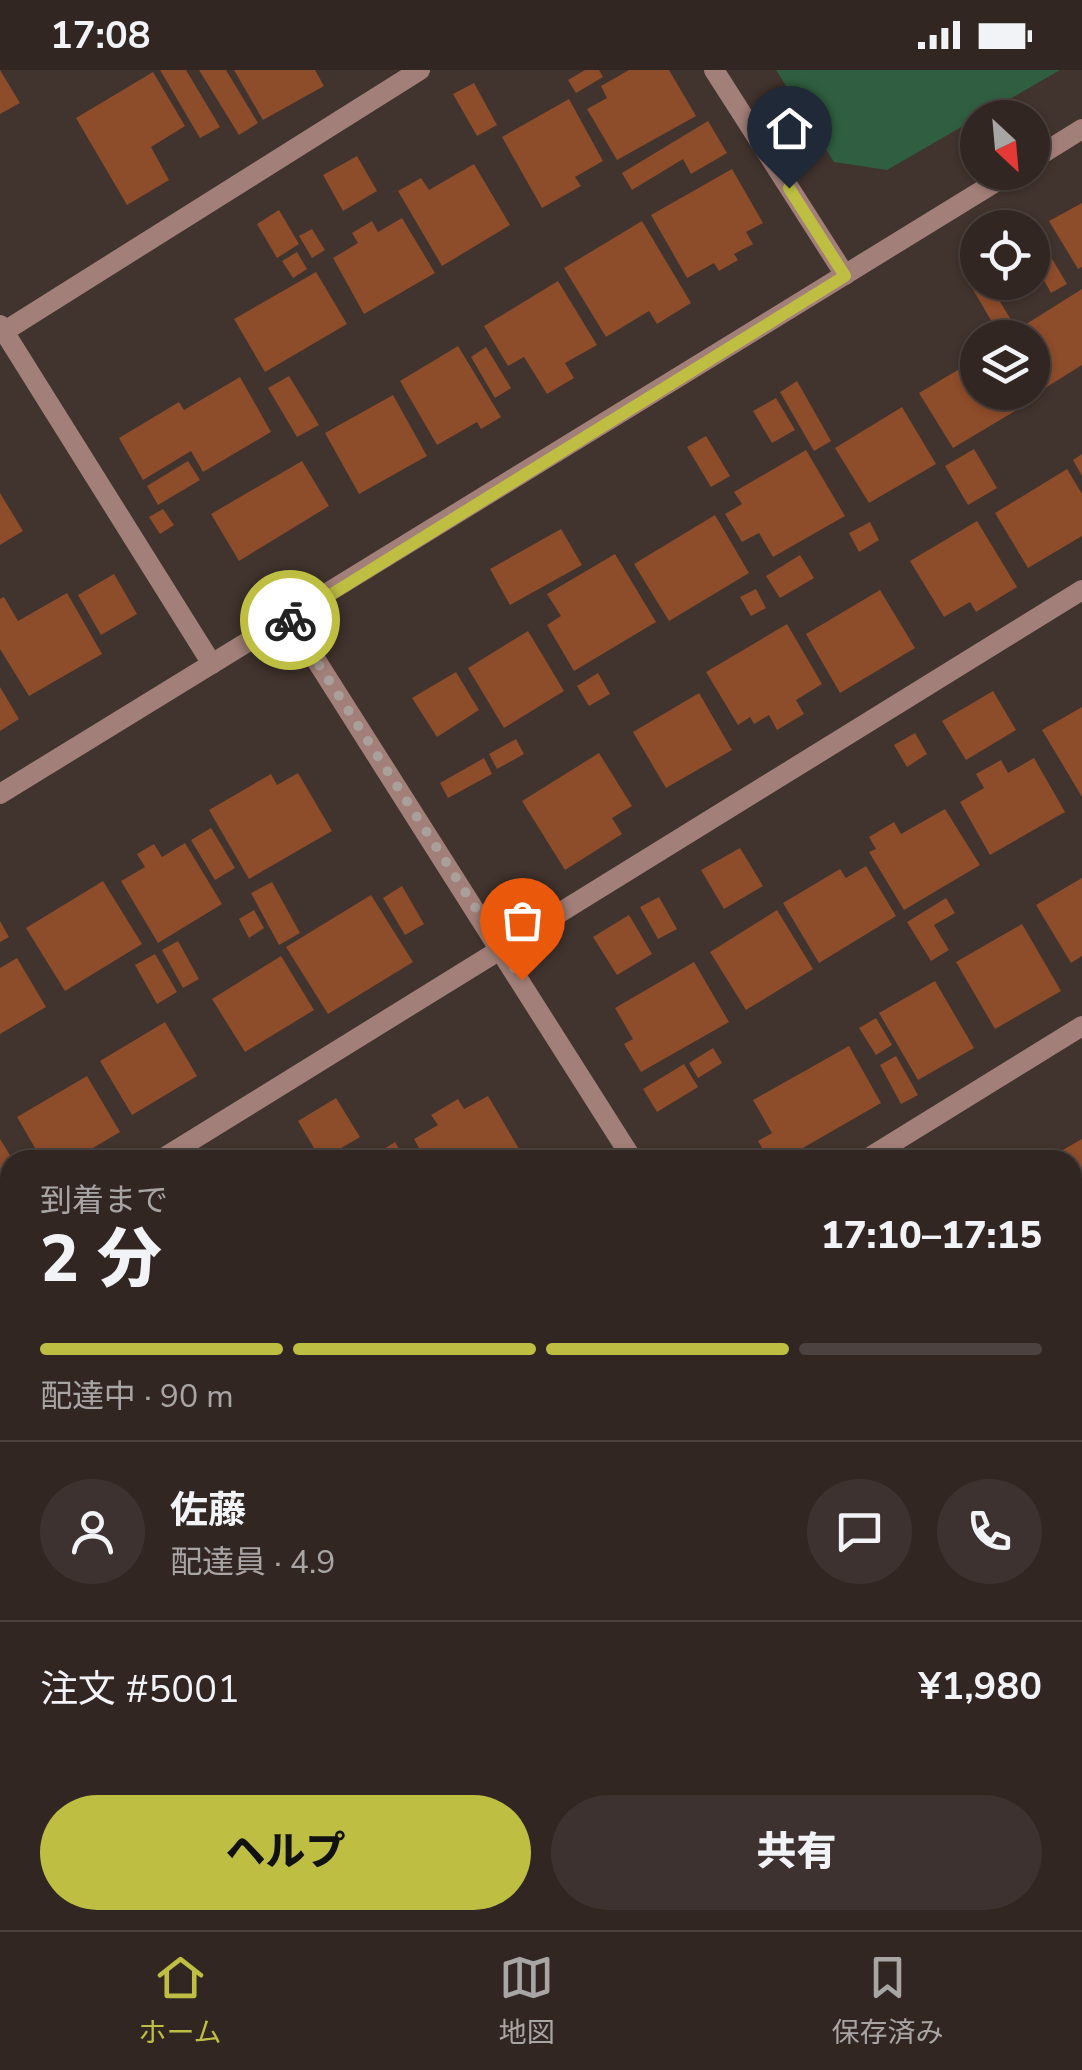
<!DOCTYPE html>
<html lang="ja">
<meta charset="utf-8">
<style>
:root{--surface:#312622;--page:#3d322f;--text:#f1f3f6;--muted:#a8a5a5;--line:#4c4340;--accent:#bebf42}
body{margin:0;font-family:"Nunito Sans","Noto Sans JP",sans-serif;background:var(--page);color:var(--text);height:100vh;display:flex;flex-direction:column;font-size:38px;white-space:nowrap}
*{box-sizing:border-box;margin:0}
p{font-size:32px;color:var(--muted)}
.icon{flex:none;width:55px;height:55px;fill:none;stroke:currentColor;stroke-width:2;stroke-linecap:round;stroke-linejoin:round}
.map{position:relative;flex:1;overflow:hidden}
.sheet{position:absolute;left:0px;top:1080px;width:1082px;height:780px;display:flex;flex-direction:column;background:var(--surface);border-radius:30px 30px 0 0;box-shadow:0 2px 8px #0004,0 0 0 2px var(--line)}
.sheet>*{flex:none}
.needle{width:65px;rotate:154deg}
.tools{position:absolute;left:960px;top:30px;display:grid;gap:20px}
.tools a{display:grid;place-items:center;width:90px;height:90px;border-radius:50%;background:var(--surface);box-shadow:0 2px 8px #0004,0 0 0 2px var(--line);font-size:50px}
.pin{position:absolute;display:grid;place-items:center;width:85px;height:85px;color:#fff;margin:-102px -42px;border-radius:50% 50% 50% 0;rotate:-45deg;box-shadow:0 0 10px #0007}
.pin .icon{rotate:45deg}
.courier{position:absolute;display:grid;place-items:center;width:100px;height:100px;margin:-50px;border:8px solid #bebf42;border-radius:50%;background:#fff;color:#222;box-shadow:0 2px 12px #0007}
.head em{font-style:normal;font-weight:800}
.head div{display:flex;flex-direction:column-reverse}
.head{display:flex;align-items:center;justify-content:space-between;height:170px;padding:0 40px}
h1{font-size:65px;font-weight:800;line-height:75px}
.bar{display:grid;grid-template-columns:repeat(4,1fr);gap:15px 10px;align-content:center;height:120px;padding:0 40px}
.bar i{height:12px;border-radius:8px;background:var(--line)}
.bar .on{background:var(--accent)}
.bar p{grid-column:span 4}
.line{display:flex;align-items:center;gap:25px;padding:0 40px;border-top:2px solid var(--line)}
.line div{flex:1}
.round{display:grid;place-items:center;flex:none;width:105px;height:105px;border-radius:52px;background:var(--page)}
.cta{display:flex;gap:20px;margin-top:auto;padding:20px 40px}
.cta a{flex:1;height:115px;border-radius:60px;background:var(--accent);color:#111;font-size:40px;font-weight:800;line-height:115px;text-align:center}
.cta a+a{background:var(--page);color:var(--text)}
.status{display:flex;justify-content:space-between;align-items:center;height:70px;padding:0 50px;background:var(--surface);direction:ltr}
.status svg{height:28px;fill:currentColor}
.tab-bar{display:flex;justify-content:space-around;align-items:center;height:140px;border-top:2px solid var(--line);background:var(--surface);font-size:28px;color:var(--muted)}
.tab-bar a{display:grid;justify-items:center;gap:5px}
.tab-bar .on{color:var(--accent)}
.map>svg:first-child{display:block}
.park{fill:#2f5f40}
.building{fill:#8d4c2a}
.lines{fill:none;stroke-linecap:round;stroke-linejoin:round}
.street{stroke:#a27f78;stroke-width:20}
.done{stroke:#aaa09b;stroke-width:10;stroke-dasharray:0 18}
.route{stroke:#bebf42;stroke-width:12}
</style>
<div class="status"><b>17:08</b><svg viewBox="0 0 49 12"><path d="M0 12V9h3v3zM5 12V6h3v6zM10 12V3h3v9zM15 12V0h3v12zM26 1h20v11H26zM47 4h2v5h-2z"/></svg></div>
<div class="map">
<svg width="1082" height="1860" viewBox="0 0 1082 1860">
<rect width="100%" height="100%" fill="#41332d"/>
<polygon class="park" points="776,0 1060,0 887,100 834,92"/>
<g class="building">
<polygon points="0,0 20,33 0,44"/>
<polygon points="160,0 186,0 220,57 200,68"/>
<polygon points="199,0 226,0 258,53 239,65"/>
<polygon points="234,0 315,0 324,16 263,50"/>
<polygon points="585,0 599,0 603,7 576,23 568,10"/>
<polygon points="629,0 669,0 696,46 617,90 587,39 607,28 601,16"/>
<polygon points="153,2 185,56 151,77 169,110 127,135 76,48"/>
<polygon points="474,13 497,55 477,66 453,24"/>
<polygon points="569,29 603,91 575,107 581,116 542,138 502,67"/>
<polygon points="708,51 727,83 691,104 683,89 632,120 622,103"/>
<polygon points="357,86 377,121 343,141 323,105"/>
<polygon points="474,94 510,155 442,196 398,121 421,108 429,120"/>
<polygon points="732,99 763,153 746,162 753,174 734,184 738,190 719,201 714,193 687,208 651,145"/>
<polygon points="1082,133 1082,197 1078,199 1049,151"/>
<polygon points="279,140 299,174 277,188 257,154"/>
<polygon points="402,148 435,203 364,244 333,188 358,173 352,163 372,151 378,162"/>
<polygon points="642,151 691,233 657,254 649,241 606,267 564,198"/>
<polygon points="312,159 325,180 312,188 299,166"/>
<polygon points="297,182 307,199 293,208 282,191"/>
<polygon points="1051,187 1067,214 1051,223 1036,196"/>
<polygon points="978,196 978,212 1029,212 999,230 1011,250 996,259 964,204"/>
<polygon points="316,202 347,254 265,302 234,249"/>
<polygon points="558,211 597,275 565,293 574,308 547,324 524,287 508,296 484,256"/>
<polygon points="1082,219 1082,295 1034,325 1032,268 1004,268"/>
<polygon points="458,276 501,347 481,359 477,352 437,375 400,311"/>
<polygon points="486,277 511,318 495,328 471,287"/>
<polygon points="978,288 978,322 1017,322 1025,335 953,378 919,323"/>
<polygon points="289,306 319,355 297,367 268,318"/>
<polygon points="240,307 271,362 203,402 191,381 143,410 119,368 179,332 184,340"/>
<polygon points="797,311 831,371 814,381 780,322"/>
<polygon points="393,325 427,386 359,424 325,363"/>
<polygon points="776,328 795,360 772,373 753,341"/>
<polygon points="902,337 936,394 869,433 835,378"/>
<polygon points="706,366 730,406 711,417 687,377"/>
<polygon points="974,379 997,418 968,435 945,396"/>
<polygon points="806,380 845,446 773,487 759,463 742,472 725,444 742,434 734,422"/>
<polygon points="1082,384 1082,406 1073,390"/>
<polygon points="188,391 200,410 158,435 147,416"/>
<polygon points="302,391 329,436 239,491 211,444"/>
<polygon points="1067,399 1082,424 1082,466 1028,498 995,443"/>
<polygon points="0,423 23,461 0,475"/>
<polygon points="163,439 174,455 160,464 149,447"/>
<polygon points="715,445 749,503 669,551 634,494"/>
<polygon points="977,451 1017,517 976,542 970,532 944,547 910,491"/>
<polygon points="870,452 879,470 859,482 849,463"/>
<polygon points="561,459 582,495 510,535 490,499"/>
<polygon points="615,484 656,552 574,601 547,555 561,546 547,524"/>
<polygon points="800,485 814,508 780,528 766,506"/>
<polygon points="114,504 137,544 101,565 78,525"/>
<polygon points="756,519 766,538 751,546 740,527"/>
<polygon points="880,520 915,578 840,623 806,564"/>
<polygon points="67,523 102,584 29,626 0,579 0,529 4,527 18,551"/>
<polygon points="787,554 822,614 796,630 804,644 777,660 769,645 754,654 750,647 738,655 706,602"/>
<polygon points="528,561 564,621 504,658 468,598"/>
<polygon points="456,602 479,640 437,667 412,628"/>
<polygon points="598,603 610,624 589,636 577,616"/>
<polygon points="0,617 19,649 0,661"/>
<polygon points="993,621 1016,660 966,690 942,651"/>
<polygon points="699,623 732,680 666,718 633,662"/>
<polygon points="1082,637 1082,727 1042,660"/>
<polygon points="915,663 927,684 907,697 894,675"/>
<polygon points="516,669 524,684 497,699 489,684"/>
<polygon points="599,683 632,736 612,748 622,764 565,800 522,731"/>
<polygon points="484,688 492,704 448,728 440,713"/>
<polygon points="1034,688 1065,742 990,785 960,732 984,718 976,704 1001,690 1008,703"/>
<polygon points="298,703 332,761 249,809 209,740 271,704 277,715"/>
<polygon points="945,739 980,795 904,840 869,782 876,779 869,767 894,752 901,764"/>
<polygon points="211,758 235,798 215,810 191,770"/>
<polygon points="185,773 222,834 158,873 121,811 145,797 137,784 154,774 162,787"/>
<polygon points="740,778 763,816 724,839 701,800"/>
<polygon points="866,796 896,846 819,893 783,833 840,799 846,808"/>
<polygon points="1082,808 1082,886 1071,893 1036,835"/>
<polygon points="103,811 142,874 65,921 26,858"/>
<polygon points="272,812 300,863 279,875 251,823"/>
<polygon points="402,816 424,854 405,865 383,828"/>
<polygon points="371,825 413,892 328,944 286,877"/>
<polygon points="659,827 677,859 658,869 640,837"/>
<polygon points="946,828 955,843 934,855 949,880 931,891 907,852"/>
<polygon points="254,840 264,858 249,868 239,849"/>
<polygon points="777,840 813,899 746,940 710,882"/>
<polygon points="629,845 652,884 617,905 593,867"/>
<polygon points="0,851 9,867 0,872"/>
<polygon points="1022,854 1061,921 995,959 956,892"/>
<polygon points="178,871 199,909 183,918 162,880"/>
<polygon points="155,884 177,922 157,934 135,895"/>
<polygon points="281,886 314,940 245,982 212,929"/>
<polygon points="17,888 46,937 0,964 0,898"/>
<polygon points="694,892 729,952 641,1002 624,974 633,969 615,938"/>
<polygon points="935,911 974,978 918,1010 879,943"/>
<polygon points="876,948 892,975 876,985 859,958"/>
<polygon points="165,952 197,1006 132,1045 100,991"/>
<polygon points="849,976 881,1033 782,1090 769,1090 758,1071 772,1063 753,1030"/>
<polygon points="713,978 722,993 698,1008 689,993"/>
<polygon points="896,986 918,1025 901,1034 880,995"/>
<polygon points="684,994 698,1017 657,1042 643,1019"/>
<polygon points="87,1006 120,1062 81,1085 84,1090 42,1090 17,1047"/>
<polygon points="488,1026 521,1082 508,1090 426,1090 414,1069 438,1055 431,1045 458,1029 464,1039"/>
<polygon points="336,1028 360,1067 321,1090 298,1051"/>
<polygon points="0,1069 13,1090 10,1140 0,1146"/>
<polygon points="1082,1069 1082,1160 1072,1166 1072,1090 1045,1090"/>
<polygon points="395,1072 406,1090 366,1090"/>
<polygon points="964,1080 970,1090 948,1090"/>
<polygon points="0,1248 10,1265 10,1279 0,1285"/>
<polygon points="1080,1257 1082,1331 1072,1337 1072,1262"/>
<polygon points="10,1303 10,1384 0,1390 0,1309"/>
<polygon points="0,1416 10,1434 10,1476 0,1458"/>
<polygon points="3,1484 10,1495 10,1577 0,1583"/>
<polygon points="74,1850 125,1850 131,1860 80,1860"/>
<polygon points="131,1850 225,1850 231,1860 137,1860"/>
<polygon points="444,1850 455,1850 461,1860 427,1860"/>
<polygon points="606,1850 701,1850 705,1857 611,1860"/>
<polygon points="871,1850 893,1850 899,1860 854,1860"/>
<polygon points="905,1850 993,1850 976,1860 911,1860"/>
</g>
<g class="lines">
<g class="street">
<polyline points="714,0 845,205"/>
<polyline points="1032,90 1082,59"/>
<polyline points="0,255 212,594"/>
<polyline points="0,264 420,0"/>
<polyline points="290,549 633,1090"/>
<polyline points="0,724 1012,102"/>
<polyline points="160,1090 1082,520"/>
<polyline points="865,1090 1082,956"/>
<polyline points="0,1188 10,1182"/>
<polyline points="1072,1408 1082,1402"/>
<polyline points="0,1623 10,1616"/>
<polyline points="0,1792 10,1809"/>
<polyline points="1072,1816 1082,1832"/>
<polyline points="35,1850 41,1860"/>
<polyline points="339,1860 355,1850"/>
<polyline points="1045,1860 1061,1850"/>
</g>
</g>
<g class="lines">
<polyline class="done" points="290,550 522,910"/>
<polyline class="route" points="290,550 845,206 789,118"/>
</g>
</svg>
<div class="tools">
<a><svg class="needle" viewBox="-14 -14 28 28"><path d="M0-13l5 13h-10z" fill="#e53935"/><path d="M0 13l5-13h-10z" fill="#a8a5a5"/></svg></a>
<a><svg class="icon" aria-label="locate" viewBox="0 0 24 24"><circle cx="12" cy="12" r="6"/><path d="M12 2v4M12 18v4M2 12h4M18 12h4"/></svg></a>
<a><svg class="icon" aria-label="layers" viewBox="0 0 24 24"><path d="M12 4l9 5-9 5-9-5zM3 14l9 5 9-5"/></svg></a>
</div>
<div class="pin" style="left:522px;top:910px;background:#ea580c"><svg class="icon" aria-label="bag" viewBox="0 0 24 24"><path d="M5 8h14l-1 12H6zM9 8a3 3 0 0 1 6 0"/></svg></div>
<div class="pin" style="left:789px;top:118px;background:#1f2937"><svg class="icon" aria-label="home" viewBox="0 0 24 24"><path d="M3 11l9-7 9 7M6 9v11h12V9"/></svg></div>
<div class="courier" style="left:290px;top:550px"><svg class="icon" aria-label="bike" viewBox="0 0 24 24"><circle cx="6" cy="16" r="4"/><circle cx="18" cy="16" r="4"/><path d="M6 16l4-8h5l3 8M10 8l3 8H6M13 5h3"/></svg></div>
<section class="sheet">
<div class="head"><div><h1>2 分</h1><p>到着まで</p></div><em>17:10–17:15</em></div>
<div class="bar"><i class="on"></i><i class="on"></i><i class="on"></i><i></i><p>配達中 · 90 m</p></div>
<div class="line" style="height:180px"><a class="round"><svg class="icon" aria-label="person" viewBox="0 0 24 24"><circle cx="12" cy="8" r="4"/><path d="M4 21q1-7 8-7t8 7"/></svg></a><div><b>佐藤</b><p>配達員 · 4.9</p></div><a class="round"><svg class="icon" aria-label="chat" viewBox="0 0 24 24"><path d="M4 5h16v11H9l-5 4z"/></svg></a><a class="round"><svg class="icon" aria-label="phone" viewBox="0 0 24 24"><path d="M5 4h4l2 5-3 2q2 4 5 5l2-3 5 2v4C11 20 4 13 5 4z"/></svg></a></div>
<div class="line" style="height:130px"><div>注文 #5001</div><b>¥1,980</b></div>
<div class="cta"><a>ヘルプ</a><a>共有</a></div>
</section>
</div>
<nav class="tab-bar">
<a class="on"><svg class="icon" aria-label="home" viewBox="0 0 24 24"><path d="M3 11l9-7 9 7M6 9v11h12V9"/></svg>ホーム</a>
<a><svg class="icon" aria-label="map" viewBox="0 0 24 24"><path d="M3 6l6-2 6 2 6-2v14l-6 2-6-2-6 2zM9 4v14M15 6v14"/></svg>地図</a>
<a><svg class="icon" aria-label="saved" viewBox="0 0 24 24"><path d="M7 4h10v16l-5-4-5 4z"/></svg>保存済み</a>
</nav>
